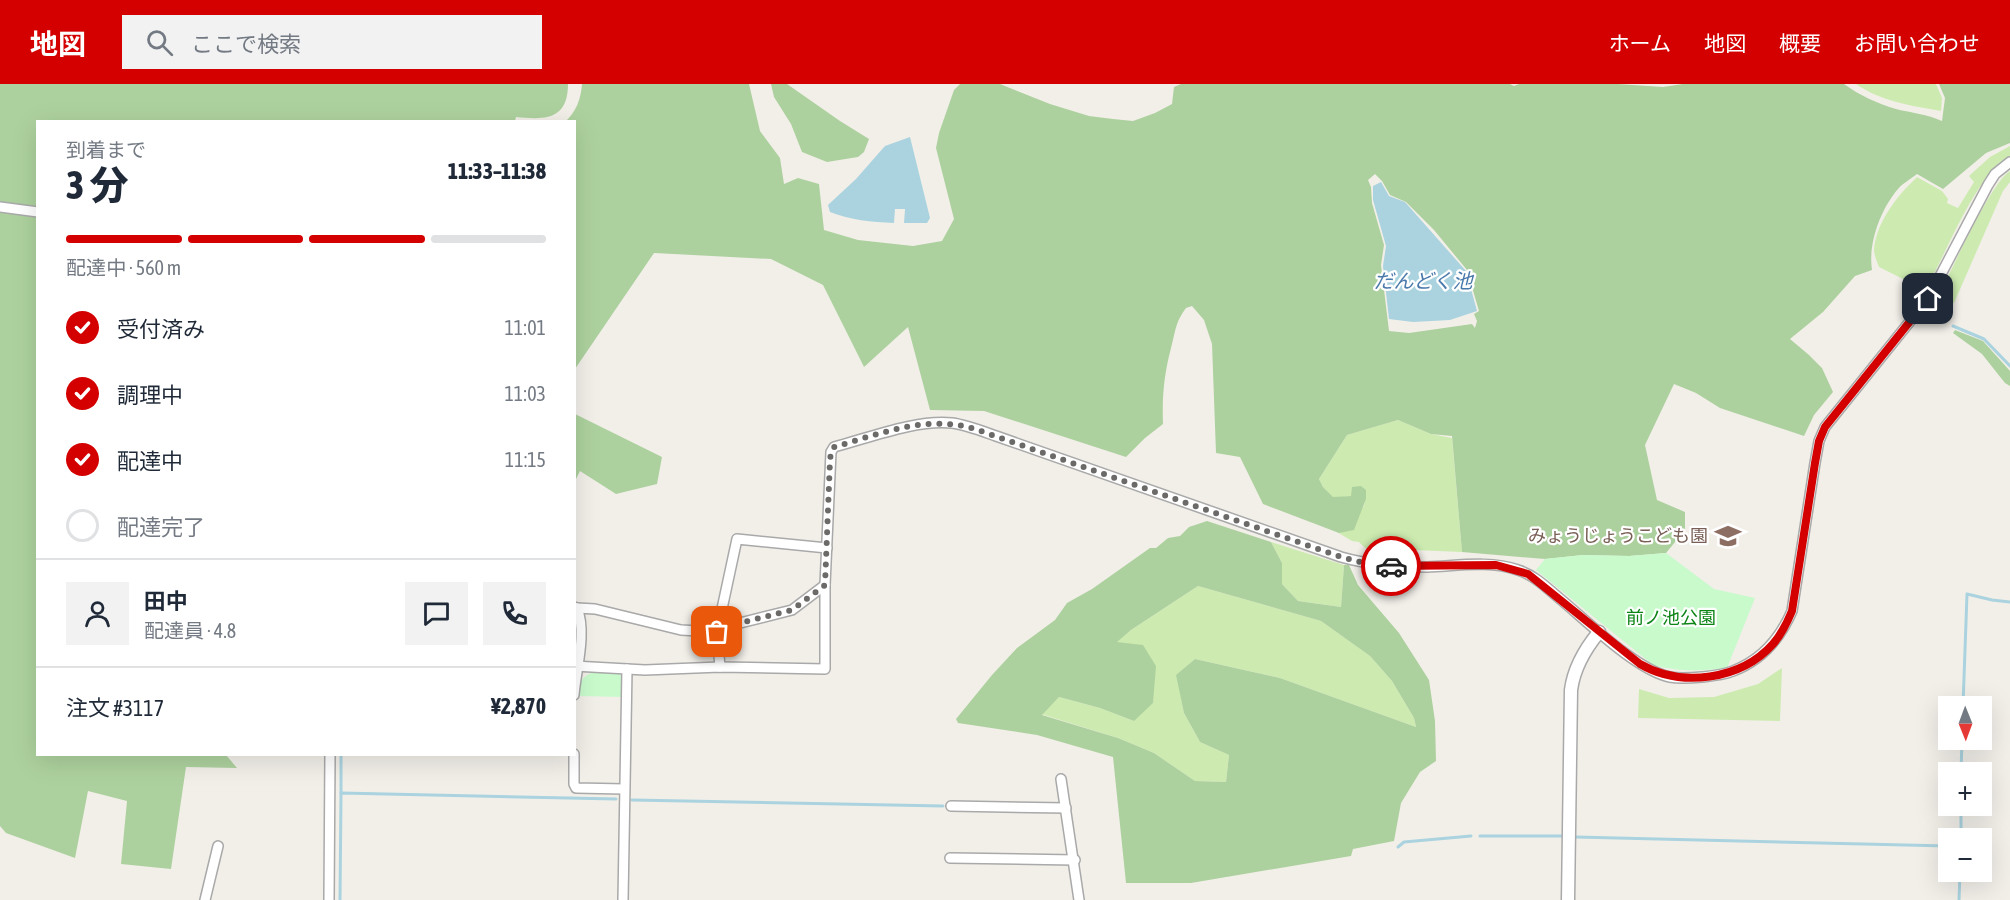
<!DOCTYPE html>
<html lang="ja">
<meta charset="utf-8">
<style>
:root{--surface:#fff;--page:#f2f2f3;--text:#1f2937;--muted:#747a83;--line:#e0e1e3;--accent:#d40000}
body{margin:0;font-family:"Asap Condensed","Noto Sans JP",sans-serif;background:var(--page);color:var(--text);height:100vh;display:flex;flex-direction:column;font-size:22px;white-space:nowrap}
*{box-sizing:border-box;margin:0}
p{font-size:20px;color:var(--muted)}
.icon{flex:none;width:33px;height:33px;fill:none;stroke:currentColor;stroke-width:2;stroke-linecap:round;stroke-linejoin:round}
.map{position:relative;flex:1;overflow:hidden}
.details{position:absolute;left:36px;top:36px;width:540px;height:636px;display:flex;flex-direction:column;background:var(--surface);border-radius:0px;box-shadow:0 6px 24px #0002}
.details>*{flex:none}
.needle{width:39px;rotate:179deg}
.fabs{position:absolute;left:1938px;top:612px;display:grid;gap:12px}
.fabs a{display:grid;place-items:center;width:54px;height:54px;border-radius:0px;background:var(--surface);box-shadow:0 6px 24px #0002;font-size:30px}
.pin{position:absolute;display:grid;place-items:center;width:51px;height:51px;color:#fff;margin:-26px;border-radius:12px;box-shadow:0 3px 9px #0006}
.courier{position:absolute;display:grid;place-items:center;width:60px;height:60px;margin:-30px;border:4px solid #d40000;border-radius:50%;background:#fff;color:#222;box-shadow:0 2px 8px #0007}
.headline em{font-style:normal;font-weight:800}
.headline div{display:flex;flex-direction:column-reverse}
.headline{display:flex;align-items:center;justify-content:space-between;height:102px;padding:0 30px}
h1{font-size:39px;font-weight:800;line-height:45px}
.bar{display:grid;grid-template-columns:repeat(4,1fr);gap:9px 6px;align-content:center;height:72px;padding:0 30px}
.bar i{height:8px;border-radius:4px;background:var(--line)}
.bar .on{background:var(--accent)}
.bar p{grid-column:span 4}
.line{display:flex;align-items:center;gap:15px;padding:0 30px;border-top:2px solid var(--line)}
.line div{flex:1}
.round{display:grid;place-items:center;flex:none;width:63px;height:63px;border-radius:0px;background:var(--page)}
ol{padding:0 30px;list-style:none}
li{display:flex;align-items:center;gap:18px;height:66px}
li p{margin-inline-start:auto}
li .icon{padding:6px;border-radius:50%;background:var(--accent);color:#fff;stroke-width:4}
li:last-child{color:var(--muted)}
li i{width:33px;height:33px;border:3px solid var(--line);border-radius:50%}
header{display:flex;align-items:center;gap:36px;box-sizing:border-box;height:84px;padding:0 30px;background:var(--accent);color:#fff}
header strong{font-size:28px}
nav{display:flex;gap:33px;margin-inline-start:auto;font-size:21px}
.search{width:420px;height:54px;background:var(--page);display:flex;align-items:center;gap:15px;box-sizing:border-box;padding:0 21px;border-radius:0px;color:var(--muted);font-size:22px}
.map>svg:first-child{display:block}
.grass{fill:#cdebb0}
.forest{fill:#add19e;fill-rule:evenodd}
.park{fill:#c8facc}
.water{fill:#aad3df}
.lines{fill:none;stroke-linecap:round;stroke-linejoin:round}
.stream{stroke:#aad3df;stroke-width:3}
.minor-casing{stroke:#a9a9a9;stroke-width:12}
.tertiary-casing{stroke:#a9a9a9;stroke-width:15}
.minor{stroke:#fff;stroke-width:9}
.tertiary{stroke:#fff;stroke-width:12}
.done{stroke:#6b6a68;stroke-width:6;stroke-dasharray:0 10.8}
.route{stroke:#d40000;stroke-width:8}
.labels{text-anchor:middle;stroke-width:4.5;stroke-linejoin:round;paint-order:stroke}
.education-label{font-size:18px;fill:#785e54;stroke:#fff;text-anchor:end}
.park-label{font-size:18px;fill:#0c8416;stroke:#fff}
.water-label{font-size:20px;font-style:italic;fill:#4a7aab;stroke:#fff}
</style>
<header>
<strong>地図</strong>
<div class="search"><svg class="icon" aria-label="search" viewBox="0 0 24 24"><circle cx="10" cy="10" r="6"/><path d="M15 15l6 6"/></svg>ここで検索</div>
<nav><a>ホーム</a><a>地図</a><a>概要</a><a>お問い合わせ</a></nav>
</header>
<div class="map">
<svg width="2010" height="816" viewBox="0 0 2010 816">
<rect width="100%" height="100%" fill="#f2efe9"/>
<g class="grass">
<path d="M1856 0H1936L1942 14 1941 27C1912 22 1880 17 1856 0Z"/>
<path d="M2010 62V72C1980 84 1947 167 1930 197L1905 196 1879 183C1877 178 1874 171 1874 165 1877 137 1897 112 1917 93L1942 107 1948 115 1947 119 1958 124 1974 98 1969 92 1990 73Z"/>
<path d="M2010 87V98L2003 107 1954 219 1943 218 1938 214C1950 189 1991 98 2010 87Z"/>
<polygon points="1398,336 1431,350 1452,354 1462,468 1365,464 1359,458 1352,457 1337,448 1364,422 1366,406 1351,412 1333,414 1323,403 1319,395 1347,351"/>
<polygon points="1271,458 1344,481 1341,523 1298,517 1282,500 1282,479"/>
<polygon points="1198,502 1321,537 1370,572 1392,597 1414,634 1416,643 1280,594 1195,575 1177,591 1184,629 1200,658 1229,671 1226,698 1195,697 1154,669 1118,654 1041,630 1059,613 1100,624 1134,637 1116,558 1131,546"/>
<polygon points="1782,584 1780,637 1638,634 1639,605 1669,614 1714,613 1758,600"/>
</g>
<g class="forest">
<path d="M0 0H568C568 36 545 36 516 33L515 37 38 38V670L226 671 237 684 186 683 171 785 121 780 127 717 88 707 75 774 6 749 0 742Z"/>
<path d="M582 0H749L760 47 780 74 784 100 798 94 819 100 824 146 858 156 913 162 942 157 954 135 936 64 939 49 954 6 960 0H1000L1050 20 1089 32 1113 35 1133 37 1155 29 1172 20 1174 3 1181 0H1510L1514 2 1519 0H1618L1663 3 1683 0H1844C1861 12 1876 19 1896 25 1912 29 1927 30 1942 37L1945 14 1939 0H2010V59L1986 69 1943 105 1917 90C1911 95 1903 99 1898 105 1880 126 1868 160 1872 186L1855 192 1823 228 1790 255 1809 271 1822 284 1833 308 1814 331 1804 352 1720 324 1696 309 1674 300 1645 361 1657 416 1685 428V446L1666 469 1629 472 1583 471 1545 475 1462 468 1452 352 1431 350 1398 336 1347 351 1319 395 1323 403 1333 413 1351 412 1352 403 1361 402 1366 406V415L1354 446 1339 449 1263 420 1240 373 1216 369 1212 260 1204 236 1192 222 1186 224C1175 239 1176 246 1171 264 1164 291 1162 312 1163 340L1145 354 1126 373 984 327 930 326 908 243 864 283 823 201 771 175 654 169 575 285 574 38H565C576 28 581 15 582 0ZM1375 90 1382 97 1390 111 1406 118 1434 146 1467 186 1479 227 1474 230 1477 237 1475 244 1472 240 1409 249 1389 247 1381 181 1384 161 1372 119 1371 103 1368 96Z"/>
<polygon points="771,0 787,0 840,37 869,55 864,68 858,73 827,78 802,68 791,40 774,13"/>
<polygon points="1955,246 1983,257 2010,287 2010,302 2005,299 1982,270 1953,249"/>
<polygon points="575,330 662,373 657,400 616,410 580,387 575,397"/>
<path d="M1207 437 1271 458 1282 479V500L1298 517 1341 523 1344 481H1349L1358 501 1399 549 1429 596 1435 637 1436 677 1420 688 1401 719 1394 757 1353 765 1351 772 1191 799H1126L1113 673 1037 651 958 639 956 635 992 591 1017 564 1055 536 1067 519 1092 505 1150 464H1156L1168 454 1180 452 1189 443ZM1198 502 1321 537 1370 572 1392 597 1414 634 1416 643 1280 594 1195 575 1176 591 1184 629 1200 658 1229 671 1226 698 1195 697 1154 669 1118 654 1042 631 1059 613 1100 624 1134 637 1153 619 1156 582 1143 561 1117 558 1131 546Z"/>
</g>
<g class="park">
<path d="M1666 469 1714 505 1755 514 1727 584C1699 587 1680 588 1653 581L1536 486 1545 475 1583 471 1629 472Z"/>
<path d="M594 588H618L624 595V613L579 612C579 600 581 592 594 588Z"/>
</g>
<g class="water">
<path d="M910 53 930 134 927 139H904L905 125H895L894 139C871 138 851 136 830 128L828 121 856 95 885 62Z"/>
<polygon points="1381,98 1389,112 1405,118 1466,187 1477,227 1450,236 1413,238 1389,235 1383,182 1386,162 1373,116 1373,102"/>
</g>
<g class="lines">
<g class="stream">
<polyline points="1953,242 1984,255 2010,282"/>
<polyline points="1963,622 1967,510 1992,516 2010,518"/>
<polyline points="1961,688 1962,656"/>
<polyline points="341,709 341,670"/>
<polyline points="632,716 943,722"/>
<polyline points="1480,752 1562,752"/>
<polyline points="1576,753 1948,762"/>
<polyline points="1961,754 1961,722"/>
<polyline points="1398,763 1404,758 1471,752"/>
<polyline points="340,816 341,709 616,715"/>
<polyline points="1959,816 1960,788"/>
</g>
<g class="minor-casing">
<g id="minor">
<polyline points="0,123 38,128"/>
<path d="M574 523 577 524C587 548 576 586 574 611"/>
<polyline points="577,524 595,525 681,546 717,548 728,542 792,526 825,501"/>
<path d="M574 582 645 586 720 583 825 585V501L831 368 834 363C868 354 917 335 952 339 967 341 982 347 996 352L1341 473C1369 481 1398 483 1427 483 1457 482 1489 476 1518 486 1534 491 1546 503 1559 514 1586 536 1636 586 1670 593 1680 595 1691 594 1702 593 1712 592 1723 591 1733 587 1762 576 1780 555 1792 527L1815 379 1819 357 1825 343 1928 215 1988 101 1995 90 2010 78"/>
<polyline points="720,583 717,548 737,455 827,464"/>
<polyline points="574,670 574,700 576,704 624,705"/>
<polyline points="1061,695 1079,816"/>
<polyline points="951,722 1066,724"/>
<polyline points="950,774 1075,776"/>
<polyline points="205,816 218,762"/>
<polyline points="329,816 330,670"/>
<polyline points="623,816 627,585"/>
</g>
</g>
<g class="tertiary-casing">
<path id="tertiary" d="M1568 816 1571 606C1574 583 1585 565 1599 548"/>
</g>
<use href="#minor" class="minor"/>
<use href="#tertiary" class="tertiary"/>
</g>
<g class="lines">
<path class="done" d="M717 548 728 542 792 526 825 501 830 376 831 368 834 363C880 350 927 330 975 345L1341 473 1360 478 1391 482"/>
<path class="route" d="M1391 482 1496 481 1528 490 1640 580C1681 604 1741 596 1773 560 1782 550 1787 539 1792 527L1815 379 1819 357 1825 343 1928 215"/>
</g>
<defs>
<g id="school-bare" transform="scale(2.07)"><path d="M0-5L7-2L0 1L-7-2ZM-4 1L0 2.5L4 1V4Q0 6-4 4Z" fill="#8d6e63" stroke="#fff" stroke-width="2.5" paint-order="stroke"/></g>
</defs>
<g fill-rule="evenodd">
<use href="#school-bare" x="1728" y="452"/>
</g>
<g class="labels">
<g class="education-label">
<text x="1708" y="458">みょうじょうこども園</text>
</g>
<g class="park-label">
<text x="1671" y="540">前ノ池公園</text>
</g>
<g class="water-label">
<text x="1423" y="204">だんどく池</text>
</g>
</g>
</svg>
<div class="fabs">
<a><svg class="needle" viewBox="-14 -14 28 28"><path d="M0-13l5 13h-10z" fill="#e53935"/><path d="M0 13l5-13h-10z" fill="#747a83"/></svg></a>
<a>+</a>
<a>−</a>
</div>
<div class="pin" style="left:717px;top:548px;background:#ea580c"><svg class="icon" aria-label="bag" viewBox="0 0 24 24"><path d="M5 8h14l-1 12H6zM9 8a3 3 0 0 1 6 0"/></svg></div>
<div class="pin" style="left:1928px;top:215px;background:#1f2937"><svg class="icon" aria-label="home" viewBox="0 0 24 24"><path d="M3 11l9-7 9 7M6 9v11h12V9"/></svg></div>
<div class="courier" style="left:1391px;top:482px"><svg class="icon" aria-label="car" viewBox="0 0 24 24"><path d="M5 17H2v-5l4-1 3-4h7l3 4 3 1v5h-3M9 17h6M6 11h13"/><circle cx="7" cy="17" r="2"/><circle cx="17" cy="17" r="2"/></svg></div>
<section class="details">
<div class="headline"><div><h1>3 分</h1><p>到着まで</p></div><em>11:33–11:38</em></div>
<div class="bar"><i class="on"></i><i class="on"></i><i class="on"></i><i></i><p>配達中 · 560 m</p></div>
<ol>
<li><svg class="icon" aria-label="check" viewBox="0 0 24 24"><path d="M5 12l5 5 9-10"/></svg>受付済み<p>11:01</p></li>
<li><svg class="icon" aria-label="check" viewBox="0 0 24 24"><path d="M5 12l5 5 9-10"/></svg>調理中<p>11:03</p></li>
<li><svg class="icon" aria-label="check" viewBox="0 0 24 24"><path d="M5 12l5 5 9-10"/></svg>配達中<p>11:15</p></li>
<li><i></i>配達完了</li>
</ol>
<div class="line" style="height:108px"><a class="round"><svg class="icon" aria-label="person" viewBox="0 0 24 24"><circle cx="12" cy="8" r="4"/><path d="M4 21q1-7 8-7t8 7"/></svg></a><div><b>田中</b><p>配達員 · 4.8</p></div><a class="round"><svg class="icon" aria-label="chat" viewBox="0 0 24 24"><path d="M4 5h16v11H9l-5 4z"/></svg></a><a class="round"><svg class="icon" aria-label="phone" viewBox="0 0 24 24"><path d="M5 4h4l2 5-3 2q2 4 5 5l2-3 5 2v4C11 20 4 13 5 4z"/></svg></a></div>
<div class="line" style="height:78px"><div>注文 #3117</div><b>¥2,870</b></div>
</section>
</div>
